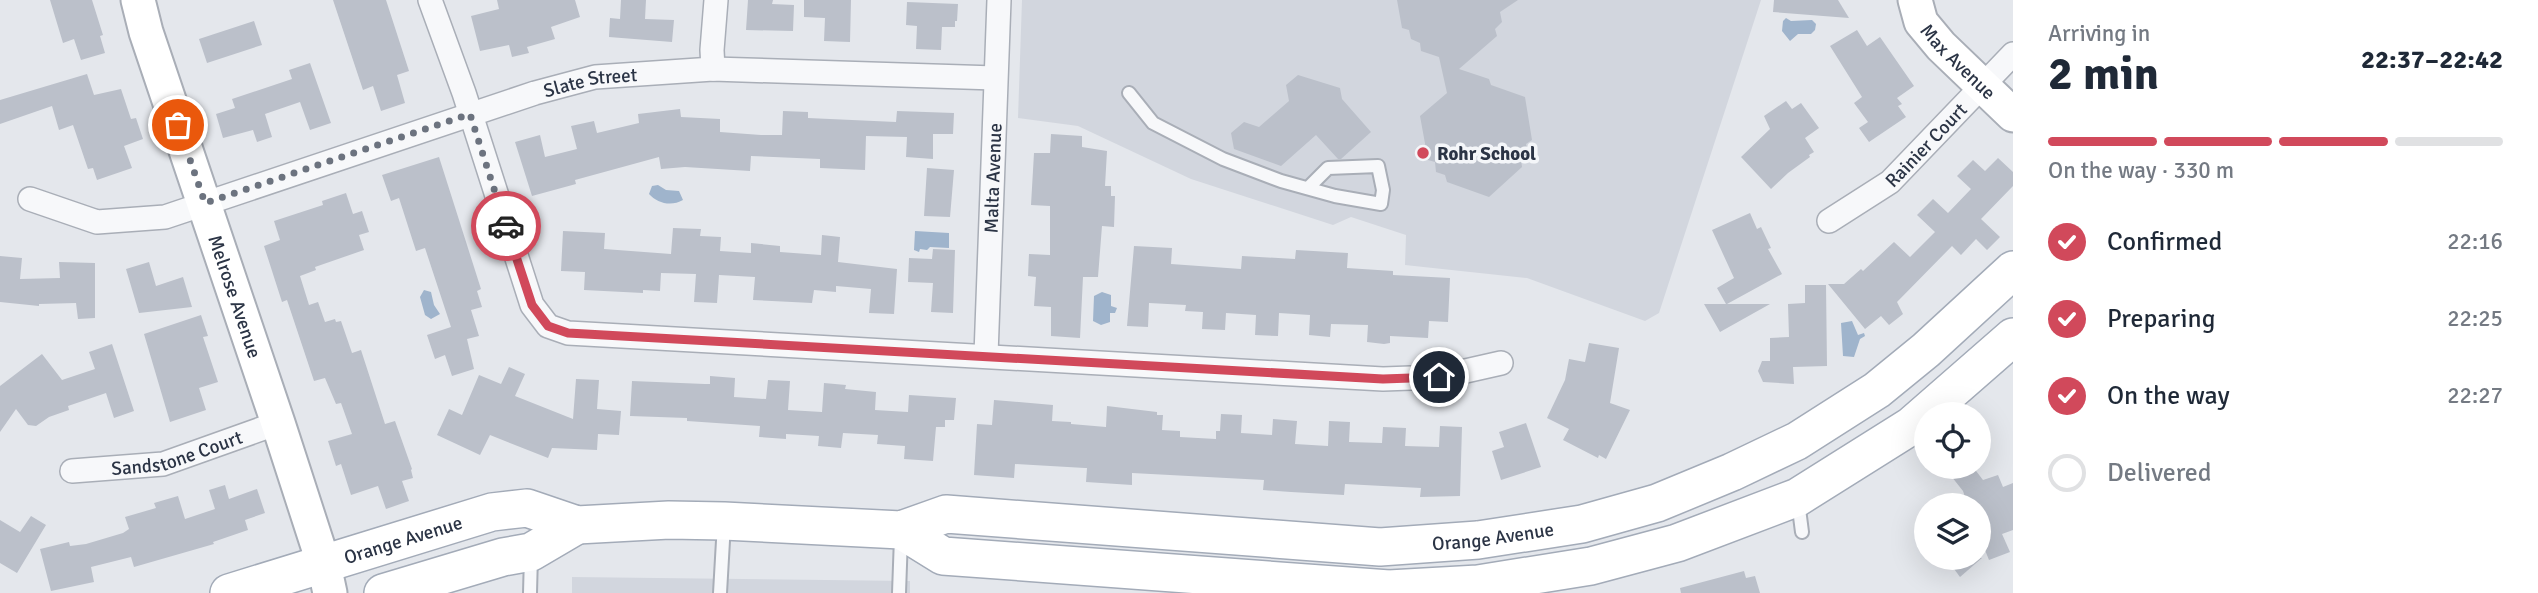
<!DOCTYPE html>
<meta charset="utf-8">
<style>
:root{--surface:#fff;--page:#f2f2f3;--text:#1f2937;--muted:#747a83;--line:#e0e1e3;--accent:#d1495b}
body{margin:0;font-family:Signika,sans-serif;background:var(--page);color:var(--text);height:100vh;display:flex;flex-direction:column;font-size:26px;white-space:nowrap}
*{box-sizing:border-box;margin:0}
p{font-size:23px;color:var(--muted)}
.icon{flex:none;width:38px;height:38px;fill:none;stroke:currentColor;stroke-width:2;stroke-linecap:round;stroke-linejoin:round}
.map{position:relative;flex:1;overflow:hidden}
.sheet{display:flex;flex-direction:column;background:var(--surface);width:525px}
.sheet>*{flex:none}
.controls{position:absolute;left:1914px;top:402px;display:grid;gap:14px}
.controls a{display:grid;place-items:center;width:77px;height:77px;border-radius:50%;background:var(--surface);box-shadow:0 7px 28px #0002;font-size:35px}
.pin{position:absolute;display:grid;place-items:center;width:60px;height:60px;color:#fff;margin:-30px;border:4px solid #fff;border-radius:50%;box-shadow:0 2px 7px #0007}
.courier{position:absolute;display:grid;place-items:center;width:70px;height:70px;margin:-35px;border:5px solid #d1495b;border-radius:50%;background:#fff;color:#222;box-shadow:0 2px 9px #0007}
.summary em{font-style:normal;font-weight:800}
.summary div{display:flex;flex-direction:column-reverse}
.summary{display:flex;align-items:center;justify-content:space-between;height:119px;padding:0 35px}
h1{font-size:46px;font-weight:800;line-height:52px}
.bar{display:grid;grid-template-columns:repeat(4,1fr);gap:10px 7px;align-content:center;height:84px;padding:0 35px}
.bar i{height:9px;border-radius:5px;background:var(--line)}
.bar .active{background:var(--accent)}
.bar p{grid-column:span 4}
ol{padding:0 35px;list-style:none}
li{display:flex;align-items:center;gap:21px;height:77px}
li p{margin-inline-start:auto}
li .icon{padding:7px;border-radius:50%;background:var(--accent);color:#fff;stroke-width:4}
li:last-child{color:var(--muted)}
li i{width:38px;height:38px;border:4px solid var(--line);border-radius:50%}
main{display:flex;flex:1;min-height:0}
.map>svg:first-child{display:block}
.built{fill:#d2d6de}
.water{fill:#9fb4cc}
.building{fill:#bbc0ca}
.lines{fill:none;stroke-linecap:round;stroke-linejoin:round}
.lane-casing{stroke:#a9aeb7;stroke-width:16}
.street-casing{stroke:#a9aeb7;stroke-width:26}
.secondary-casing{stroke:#a9aeb7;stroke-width:37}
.primary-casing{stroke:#a3abb8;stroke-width:40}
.lane{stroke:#f7f8fa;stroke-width:12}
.street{stroke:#f7f8fa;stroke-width:23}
.secondary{stroke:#fff;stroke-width:33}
.primary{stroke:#fff;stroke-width:37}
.done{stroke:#6c737f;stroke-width:7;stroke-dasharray:0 12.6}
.route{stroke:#d1495b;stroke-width:9}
.poi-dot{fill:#d1495b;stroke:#f4f6f9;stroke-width:2.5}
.labels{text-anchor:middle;stroke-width:7;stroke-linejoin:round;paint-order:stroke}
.street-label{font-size:19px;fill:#2b3445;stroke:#f4f6f9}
.poi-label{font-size:19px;font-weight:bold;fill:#2b3445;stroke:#f4f6f9;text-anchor:start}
</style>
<main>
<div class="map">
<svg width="2013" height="593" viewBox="0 0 2013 593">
<rect width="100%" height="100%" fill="#e4e7ec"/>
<g class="built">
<polygon points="1022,0 1761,0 1659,313 1645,321 1527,278 1405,265 1406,235 1351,217 1333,225 1191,179 1078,126 1018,118"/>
<polygon points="572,577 910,581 910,593 572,593"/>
</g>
<g class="water">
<polygon points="1786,18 1791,21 1812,20 1816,24 1815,30 1811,34 1798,34 1790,41 1782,31 1783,21"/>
<path d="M658 185 666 190 679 191 683 200C671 207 657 203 649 194L652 186Z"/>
<polygon points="915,231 949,233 949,248 930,247 927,250 920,249 919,252 914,250"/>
<polygon points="424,290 431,292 434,305 440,314 431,319 425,315 420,297"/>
<polygon points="1102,292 1111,295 1111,306 1117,308 1115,313 1110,313 1110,322 1101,325 1093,321 1094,296"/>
<polygon points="1852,321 1858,335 1864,333 1865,336 1860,339 1854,357 1843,356 1841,323"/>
</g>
<g class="building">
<polygon points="50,0 92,0 103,35 100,36 105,53 81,60 74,39 63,43"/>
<polygon points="333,0 386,0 409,71 397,75 405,103 381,111 373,86 363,90"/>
<polygon points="497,0 575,0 580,17 551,27 555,39 527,47 529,53 512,57 509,45 480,51 471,16 499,9"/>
<polygon points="621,0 646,0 645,19 674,20 672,42 609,37 610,18 620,19"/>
<polygon points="748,0 773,0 772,4 794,5 793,31 746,30"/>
<polygon points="804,0 851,0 850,42 824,41 825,18 804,17"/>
<polygon points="1397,0 1518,0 1500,12 1502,22 1495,29 1497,36 1459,69 1489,79 1491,85 1525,97 1532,140 1526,144 1528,154 1521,160 1522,167 1489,197 1447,182 1445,175 1436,172 1435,162 1428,160 1420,116 1447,93 1439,57 1421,51 1420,43 1411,39 1409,30 1402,28"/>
<polygon points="1774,0 1838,0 1849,18 1773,12"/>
<polygon points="907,2 958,4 957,21 955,21 955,27 942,27 941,50 916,49 917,26 906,25"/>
<polygon points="254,21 262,45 207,63 199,39"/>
<polygon points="1857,30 1867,46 1880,37 1914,86 1897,98 1902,104 1898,106 1906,117 1869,142 1859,128 1868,122 1854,103 1862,97 1830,46"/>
<polygon points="310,63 331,123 310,130 300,102 265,114 272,137 257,142 253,130 223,138 216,114 235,108 232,99 292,79 289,70"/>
<polygon points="87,74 94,95 121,89 131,119 136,118 143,139 124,146 132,168 97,180 93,168 88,169 73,125 59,130 52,106 0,124 0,100"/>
<polygon points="1298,75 1340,88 1342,99 1371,132 1341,159 1338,159 1316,135 1281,166 1234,149 1231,133 1244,122 1259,127 1289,101 1286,85"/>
<polygon points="1786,101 1792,109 1801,103 1819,128 1805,138 1814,152 1809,155 1810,157 1788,173 1771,189 1741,157 1770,129 1764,116"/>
<polygon points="680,109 681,117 720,119 720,132 761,135 782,135 783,111 808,112 808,118 896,122 897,111 954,113 953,134 933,134 933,159 906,157 907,137 866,136 865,170 820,168 820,159 751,156 750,171 685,167 661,169 659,157 575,180 576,184 532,196 515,142 540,135 545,157 577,149 571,126 594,121 597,133 639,123 638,114"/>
<polygon points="1051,134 1082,136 1082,147 1107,151 1105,186 1111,186 1111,196 1115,196 1114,227 1102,226 1098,277 1083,277 1080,338 1051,336 1051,307 1034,306 1036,277 1028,276 1029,254 1050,255 1050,206 1031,205 1034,153 1050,153"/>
<polygon points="439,157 481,289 477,291 482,307 471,310 479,336 467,339 474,369 452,376 445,355 435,359 427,335 451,327 425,248 416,251 399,198 391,201 382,175"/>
<polygon points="1998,158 2013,172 2013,186 1981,219 2000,237 1987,250 1976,239 1961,255 1952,246 1897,302 1903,314 1889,325 1881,316 1865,329 1828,284 1844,284 1861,269 1863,271 1894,242 1910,257 1935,232 1917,215 1933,199 1948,213 1971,189 1957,176 1973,160 1985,171"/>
<polygon points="927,168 954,170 950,217 924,216"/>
<polygon points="346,193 353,214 362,211 369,232 359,235 364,250 315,267 316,270 300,276 309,305 318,302 325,322 335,319 336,322 341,321 352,353 361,350 385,424 395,421 412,469 411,470 413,478 402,481 409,501 386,509 378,486 351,495 341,464 336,466 328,441 352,434 341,403 336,404 325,378 314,381 287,300 282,302 264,246 280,240 274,221 323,205 322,201"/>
<polygon points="1750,213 1757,229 1761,227 1771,248 1768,249 1782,274 1727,304 1770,304 1720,332 1704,304 1726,304 1717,288 1734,278 1712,230"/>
<polygon points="673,228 701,229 700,236 721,237 720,251 751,253 751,243 780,246 780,252 821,255 822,235 840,237 838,262 897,269 894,314 869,313 871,289 836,286 836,292 814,290 812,303 753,300 755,277 719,275 717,303 694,302 696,274 661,273 660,291 643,290 643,293 584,290 585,272 561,271 563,231 605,233 604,249 671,254"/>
<polygon points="1134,246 1172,248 1171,264 1241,269 1242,256 1295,259 1296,250 1348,253 1347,268 1393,271 1393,275 1450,278 1448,322 1429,321 1428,338 1390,336 1390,343 1384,344 1367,342 1368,325 1331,324 1330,337 1309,335 1310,315 1279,313 1278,336 1255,335 1256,315 1226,313 1225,330 1202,329 1203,312 1185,311 1186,305 1149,303 1148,327 1127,326"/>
<polygon points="933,249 955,250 953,313 931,312 933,283 908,282 909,258 932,259"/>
<polygon points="0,256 22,258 20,279 60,278 59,262 95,263 95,318 78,319 76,303 39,304 39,306 0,302"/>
<polygon points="149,262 156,286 183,277 192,307 139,313 126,269"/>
<polygon points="1805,285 1826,285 1827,366 1793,367 1794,384 1763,382 1758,371 1762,361 1770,361 1770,338 1789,337 1788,304 1805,303"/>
<polygon points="201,315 208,336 203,337 218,382 199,388 206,410 170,422 144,334"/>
<polygon points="1589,343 1619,348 1610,403 1630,410 1606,459 1599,455 1598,458 1563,440 1569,429 1547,418 1565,380 1569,359 1585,362"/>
<polygon points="112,344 134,411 114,418 106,393 68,406 69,410 49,417 36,426 28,425 16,409 0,432 0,386 42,354 62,380 95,369 89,352"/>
<polygon points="509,367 525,374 515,396 573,419 576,379 599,380 597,409 621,411 619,435 598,434 597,450 552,448 548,458 490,435 480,455 437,435 449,409 462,415 479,375 501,384"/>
<polygon points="710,376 735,378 734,397 766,399 768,380 790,381 788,410 822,412 824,383 846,385 845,389 876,392 875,410 908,412 909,395 956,398 954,420 945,420 945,427 936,427 933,461 904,459 905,446 877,444 878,435 843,433 841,448 818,446 819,436 786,434 786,439 759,437 760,426 687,421 687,418 630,416 632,381 705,384 710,384"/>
<polygon points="994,400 1053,405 1052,421 1071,422 1071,424 1106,427 1107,406 1157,412 1157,415 1163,415 1162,430 1180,431 1180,437 1216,439 1216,431 1220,431 1221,414 1242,415 1241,433 1272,435 1273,419 1297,421 1295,444 1328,446 1329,421 1350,422 1349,442 1382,443 1383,427 1406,428 1405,446 1439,447 1440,426 1462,427 1460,496 1420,497 1421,488 1345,484 1344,495 1291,492 1263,490 1264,480 1132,473 1132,485 1086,482 1087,468 1085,468 1015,464 1014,478 974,475 977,424 992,425"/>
<polygon points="1526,423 1541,467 1501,480 1492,451 1504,447 1499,432"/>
<polygon points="1944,467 1973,467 1983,480 1998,475 2003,487 2013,483 2013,530 2002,534 2010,552 1989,560 1979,535 1979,506 1968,506 1963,491"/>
<polygon points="225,485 229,499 257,489 265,513 245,520 248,530 213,542 214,544 134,567 131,557 91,567 94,582 51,591 40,549 69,542 70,546 86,544 123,533 129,529 125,517 156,508 154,503 178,496 185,519 215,509 209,490"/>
<polygon points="31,516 46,525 17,573 0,563 0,520 20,532"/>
<polygon points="1946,558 1982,558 1960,577"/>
<polygon points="1744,571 1746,578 1755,576 1760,593 1681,593 1680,588"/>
</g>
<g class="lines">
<g class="lane-casing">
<g id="lane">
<polyline points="1129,93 1153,123 1223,159 1281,181 1335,196 1381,204 1383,190 1378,166 1328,168 1308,188"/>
<polyline points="1798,501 1802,532"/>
<polyline points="530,593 531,555"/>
<polyline points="720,593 724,523"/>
<polyline points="899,593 901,537"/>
</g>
</g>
<g class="street-casing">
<g id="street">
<polyline points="430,0 464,93 532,305 548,326 568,333 1383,379 1439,377 1501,363"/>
<polyline points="713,69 712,50 716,0"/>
<path id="s1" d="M30 199 97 222 165 217 535 93 595 77 713 69 995 78"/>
<path id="s2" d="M1829 221 1890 182 2013 54"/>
<path id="s3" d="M986 355 999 0"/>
<path id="s4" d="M72 471 163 464 278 423"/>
</g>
</g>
<g class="secondary-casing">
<g id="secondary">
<path id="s5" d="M138 0 146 32 278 423 324 565 330 593"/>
<path id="s6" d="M1915 0 1921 22 1941 46 2013 115"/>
</g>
</g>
<g class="primary-casing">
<g id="primary">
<polyline points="901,530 943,556 1389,589 1478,584 1591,566 1677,543 1798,497 1911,426 2013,337"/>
<path id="s7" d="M229 593 492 512 527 508 577 525 669 520 724 521 901 530 946 514 1380 547 1478 540 1582 524 1657 503 1732 472 1797 441 1877 390 1926 350 2013 270"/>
<polyline points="383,593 503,557 531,552 577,525"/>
</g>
</g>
<use href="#lane" class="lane"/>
<use href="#street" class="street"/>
<use href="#secondary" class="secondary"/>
<use href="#primary" class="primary"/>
</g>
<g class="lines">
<polyline class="done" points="178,125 205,203 470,114 506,226"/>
<polyline class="route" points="506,226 532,305 548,326 568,333 1383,379 1439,377"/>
</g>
<circle class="poi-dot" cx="1423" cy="153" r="7"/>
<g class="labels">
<g class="street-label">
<text dy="7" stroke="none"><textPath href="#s6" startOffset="77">Max Avenue</textPath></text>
<text dy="7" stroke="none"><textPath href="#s1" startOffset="586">Slate Street</textPath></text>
<text dy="7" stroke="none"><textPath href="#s2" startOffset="124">Rainier Court</textPath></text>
<text dy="7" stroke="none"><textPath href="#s3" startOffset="177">Malta Avenue</textPath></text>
<text dy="7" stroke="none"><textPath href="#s5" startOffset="312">Melrose Avenue</textPath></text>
<text dy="7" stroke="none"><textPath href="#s4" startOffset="107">Sandstone Court</textPath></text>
<text dy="7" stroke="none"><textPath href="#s7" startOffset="1284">Orange Avenue</textPath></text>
<text dy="7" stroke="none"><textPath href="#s7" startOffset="182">Orange Avenue</textPath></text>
</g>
<g class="poi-label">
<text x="1437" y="160">Rohr School</text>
</g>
</g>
</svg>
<div class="controls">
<a><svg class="icon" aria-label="locate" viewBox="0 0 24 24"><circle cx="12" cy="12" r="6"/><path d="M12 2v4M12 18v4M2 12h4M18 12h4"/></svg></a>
<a><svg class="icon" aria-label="layers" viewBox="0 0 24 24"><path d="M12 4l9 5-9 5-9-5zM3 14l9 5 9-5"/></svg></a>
</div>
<div class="pin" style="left:178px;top:125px;background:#ea580c"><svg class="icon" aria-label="bag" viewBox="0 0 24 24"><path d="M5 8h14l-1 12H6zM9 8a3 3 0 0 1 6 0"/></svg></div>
<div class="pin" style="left:1439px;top:377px;background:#1f2937"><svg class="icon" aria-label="home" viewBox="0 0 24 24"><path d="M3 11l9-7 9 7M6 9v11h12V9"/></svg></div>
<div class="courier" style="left:506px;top:226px"><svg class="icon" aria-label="car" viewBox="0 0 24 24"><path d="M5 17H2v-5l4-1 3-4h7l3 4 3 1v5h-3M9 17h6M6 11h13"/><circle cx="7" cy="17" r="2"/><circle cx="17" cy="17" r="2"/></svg></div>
</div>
<section class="sheet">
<div class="summary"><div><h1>2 min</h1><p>Arriving in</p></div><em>22:37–22:42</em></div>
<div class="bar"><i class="active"></i><i class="active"></i><i class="active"></i><i></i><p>On the way · 330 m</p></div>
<ol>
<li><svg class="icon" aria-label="check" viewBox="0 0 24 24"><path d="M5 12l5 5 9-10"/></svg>Confirmed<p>22:16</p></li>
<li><svg class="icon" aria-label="check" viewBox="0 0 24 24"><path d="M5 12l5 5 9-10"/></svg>Preparing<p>22:25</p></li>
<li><svg class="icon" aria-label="check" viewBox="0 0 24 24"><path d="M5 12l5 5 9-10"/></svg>On the way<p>22:27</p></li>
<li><i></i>Delivered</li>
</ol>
</section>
</main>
